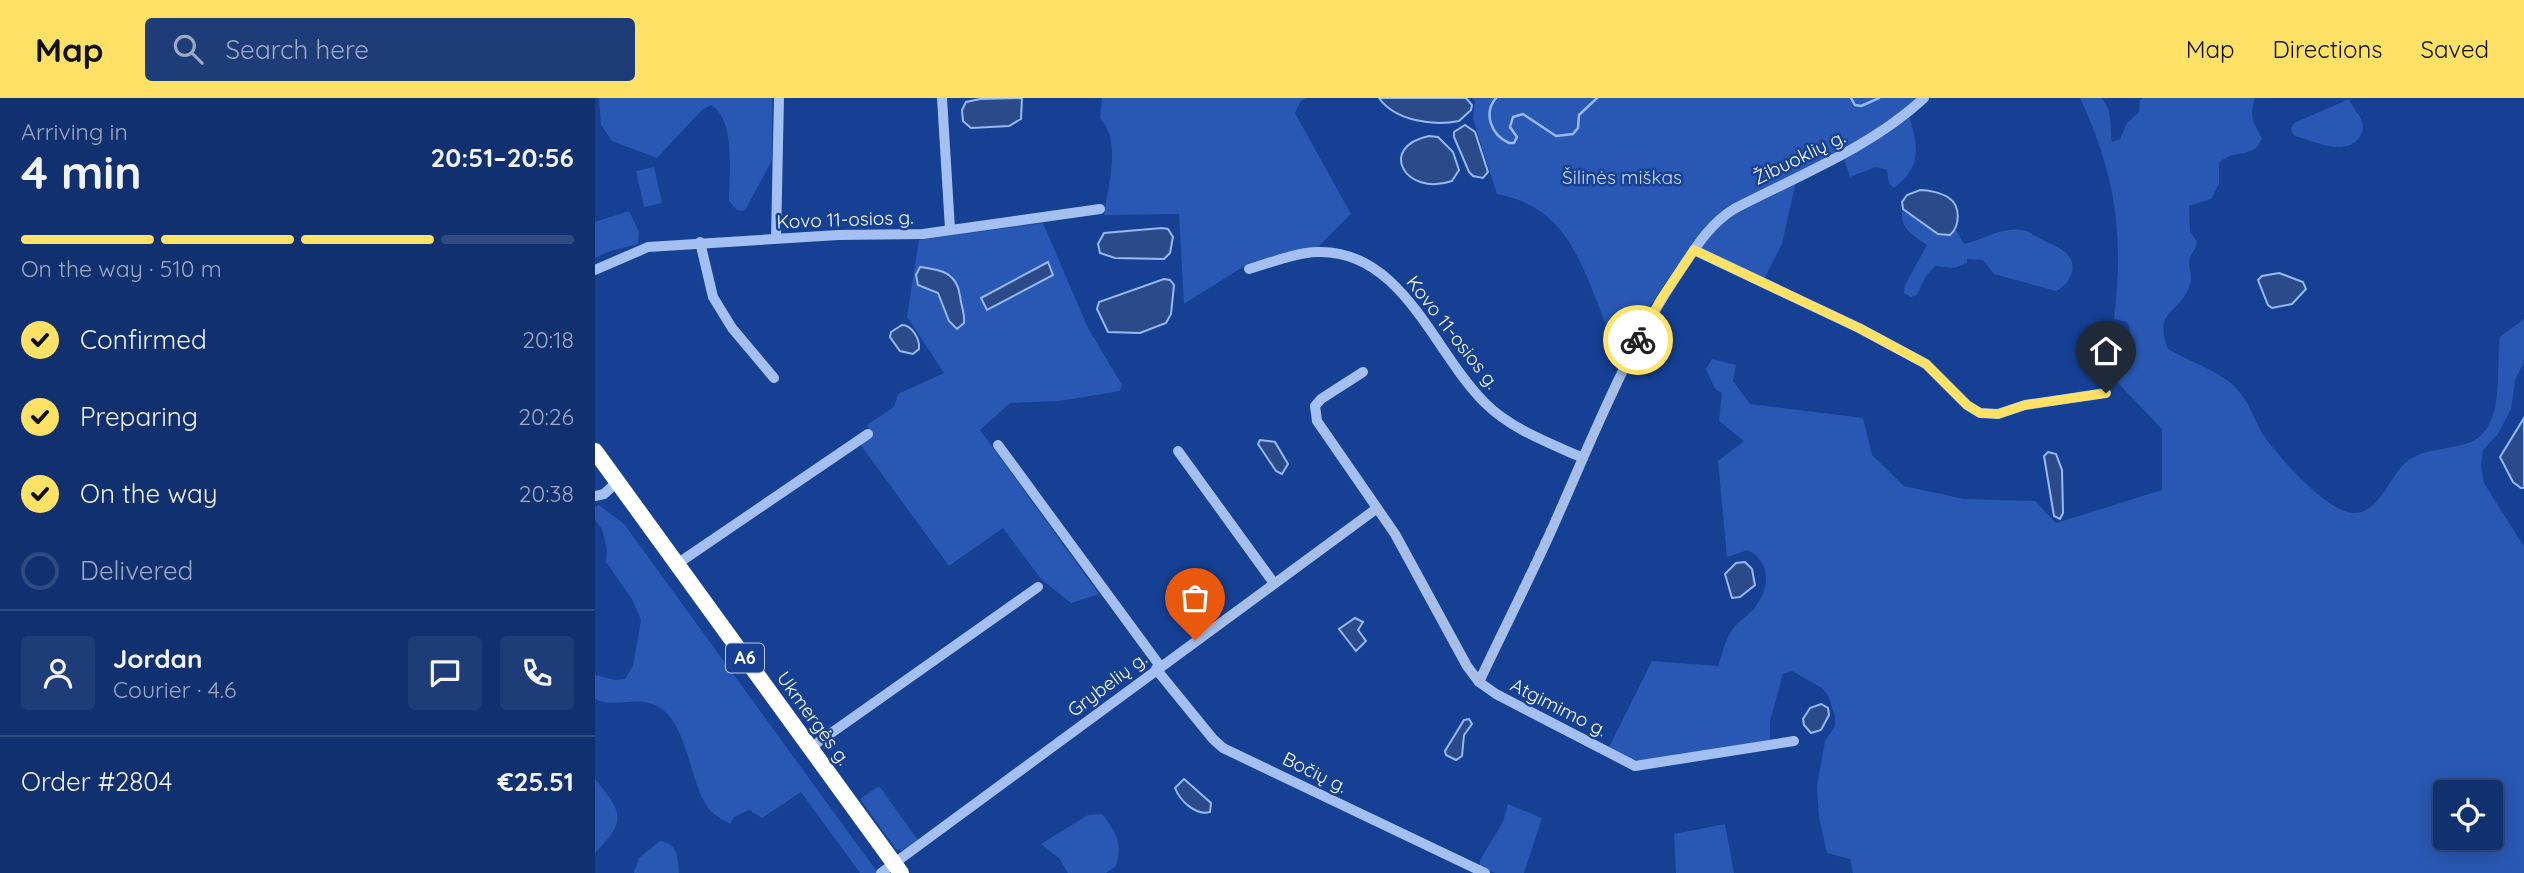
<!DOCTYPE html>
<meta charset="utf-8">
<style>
:root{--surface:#10306f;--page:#1e3c77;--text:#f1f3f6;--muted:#9ca9c3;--line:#304b82;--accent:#ffe265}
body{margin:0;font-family:Quicksand,sans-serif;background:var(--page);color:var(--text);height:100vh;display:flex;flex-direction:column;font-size:26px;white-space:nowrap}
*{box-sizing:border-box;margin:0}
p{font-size:23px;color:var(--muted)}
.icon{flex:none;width:38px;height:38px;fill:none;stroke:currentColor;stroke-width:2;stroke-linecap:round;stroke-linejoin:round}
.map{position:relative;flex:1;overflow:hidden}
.sheet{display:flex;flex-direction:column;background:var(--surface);width:595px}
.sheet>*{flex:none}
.controls{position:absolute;left:1838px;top:682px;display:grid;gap:14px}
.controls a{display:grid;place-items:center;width:70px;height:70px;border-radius:7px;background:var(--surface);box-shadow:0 4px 18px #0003,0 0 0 2px var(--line);font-size:35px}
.pin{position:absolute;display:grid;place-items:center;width:60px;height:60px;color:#fff;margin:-72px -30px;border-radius:50% 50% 50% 0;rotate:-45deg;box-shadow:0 0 7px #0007}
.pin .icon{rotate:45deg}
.courier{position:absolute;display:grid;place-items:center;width:70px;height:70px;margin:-35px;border:5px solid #ffe265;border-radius:50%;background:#fff;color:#222;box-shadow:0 2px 9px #0007}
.summary em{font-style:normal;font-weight:800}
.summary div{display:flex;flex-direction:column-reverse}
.summary{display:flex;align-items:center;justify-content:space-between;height:119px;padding:0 21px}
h1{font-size:46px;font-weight:800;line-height:52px}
.bar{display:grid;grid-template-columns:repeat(4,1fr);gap:10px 7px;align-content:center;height:84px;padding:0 21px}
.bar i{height:9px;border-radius:5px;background:var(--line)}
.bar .active{background:var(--accent)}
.bar p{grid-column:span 4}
.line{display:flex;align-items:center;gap:18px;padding:0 21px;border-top:2px solid var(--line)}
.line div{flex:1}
.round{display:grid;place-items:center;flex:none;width:74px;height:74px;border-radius:7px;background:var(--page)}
ol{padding:0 21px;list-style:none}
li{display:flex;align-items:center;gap:21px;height:77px}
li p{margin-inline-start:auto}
li .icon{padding:7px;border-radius:50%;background:var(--accent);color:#111;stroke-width:4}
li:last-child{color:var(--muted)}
li i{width:38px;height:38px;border:4px solid var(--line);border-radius:50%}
header{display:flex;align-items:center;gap:42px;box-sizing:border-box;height:98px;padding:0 35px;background:var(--accent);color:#111}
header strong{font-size:33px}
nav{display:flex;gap:38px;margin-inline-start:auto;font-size:24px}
.search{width:490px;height:63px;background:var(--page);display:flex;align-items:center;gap:18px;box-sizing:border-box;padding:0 24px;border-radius:7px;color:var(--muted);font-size:26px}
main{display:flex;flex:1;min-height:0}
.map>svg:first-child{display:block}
.green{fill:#2858b3;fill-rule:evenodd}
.water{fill:#2b4a89;stroke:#96b9f4;stroke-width:2}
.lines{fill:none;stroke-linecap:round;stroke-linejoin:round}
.stream{stroke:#96b9f4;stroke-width:2.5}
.minor{stroke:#a4c0f2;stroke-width:10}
.highway{stroke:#fff;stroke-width:16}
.done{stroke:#adbcda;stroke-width:7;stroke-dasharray:0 12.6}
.route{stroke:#ffe265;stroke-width:9}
.labels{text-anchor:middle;stroke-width:5;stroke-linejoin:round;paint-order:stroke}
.shield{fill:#154094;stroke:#b9c6df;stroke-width:2}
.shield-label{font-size:18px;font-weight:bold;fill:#fff}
.street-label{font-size:19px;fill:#fff;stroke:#154094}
.park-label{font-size:19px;fill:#ccddfc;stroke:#154094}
</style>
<header>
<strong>Map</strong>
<div class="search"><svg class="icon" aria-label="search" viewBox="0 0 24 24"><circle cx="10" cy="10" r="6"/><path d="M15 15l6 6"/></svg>Search here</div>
<nav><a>Map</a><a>Directions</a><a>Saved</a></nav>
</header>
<main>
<section class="sheet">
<div class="summary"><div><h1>4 min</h1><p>Arriving in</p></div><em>20:51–20:56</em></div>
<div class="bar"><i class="active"></i><i class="active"></i><i class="active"></i><i></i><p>On the way · 510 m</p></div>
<ol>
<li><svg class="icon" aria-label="check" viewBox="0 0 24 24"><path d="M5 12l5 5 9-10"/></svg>Confirmed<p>20:18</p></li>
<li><svg class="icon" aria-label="check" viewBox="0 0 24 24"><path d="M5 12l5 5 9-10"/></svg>Preparing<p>20:26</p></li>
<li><svg class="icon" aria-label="check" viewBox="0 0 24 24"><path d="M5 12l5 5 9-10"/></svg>On the way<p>20:38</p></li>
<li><i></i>Delivered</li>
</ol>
<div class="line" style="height:126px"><a class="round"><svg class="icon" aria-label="person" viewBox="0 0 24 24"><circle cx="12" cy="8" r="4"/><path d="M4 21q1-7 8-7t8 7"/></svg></a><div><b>Jordan</b><p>Courier · 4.6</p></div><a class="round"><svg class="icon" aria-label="chat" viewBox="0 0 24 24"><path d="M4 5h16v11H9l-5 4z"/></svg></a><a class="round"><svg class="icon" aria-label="phone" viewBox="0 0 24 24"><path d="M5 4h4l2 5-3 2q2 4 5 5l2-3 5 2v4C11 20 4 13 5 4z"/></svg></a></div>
<div class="line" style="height:91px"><div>Order #2804</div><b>€25.51</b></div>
</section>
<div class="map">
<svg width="1929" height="775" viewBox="0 0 1929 775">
<rect width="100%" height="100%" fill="#154094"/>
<g class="green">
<path d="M4 0H177V62L153 107 149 113 142 112 134 103C134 77 141 21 116 7L107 12 62 60 17 43 6 27Z"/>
<path d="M507 0H711L705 4 700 15 756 116 723 149 654 165 589 206 584 116 509 117C513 88 527 44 505 20Z"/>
<path d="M877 0H1324L1312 11C1322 45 1330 66 1299 90L1294 85 1292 72 1281 69 1255 79 1246 52 1203 74 1187 146 1168 183 1096 148 1027 249 1019 245C990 184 982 111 902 96L878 21 880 3Z"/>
<path d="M1485 0H1506C1519 12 1514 29 1517 44L1525 41 1532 25 1544 14 1545 2 1548 0H1660C1654 18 1658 25 1667 40 1658 63 1641 49 1624 65V86L1616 101 1594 108 1595 133 1602 144C1601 151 1597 154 1595 160 1592 170 1600 178 1593 192 1580 218 1559 213 1573 251 1593 263 1620 271 1638 287 1656 304 1659 324 1671 341 1686 361 1733 415 1759 415 1788 415 1795 370 1819 359 1835 351 1853 351 1870 346 1912 335 1900 273 1905 239L1929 221V264L1920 282 1916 311 1903 336 1888 352 1886 367 1889 385 1929 449V775H1258L1255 761 1232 755 1224 719 1222 688 1230 643 1240 628V619L1233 597 1227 590 1197 573 1188 576 1175 623V642L1048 663 1035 661 1014 649 1057 563 1123 568C1127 557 1130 542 1137 532 1143 523 1155 517 1161 508 1175 488 1176 465 1153 452L1132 459 1123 363 1149 343 1124 323 1127 295 1120 291 1111 271 1117 261 1141 267 1138 283 1155 306 1268 320 1277 357 1309 388 1369 401 1440 403 1461 425 1567 392V331L1521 283 1511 258 1519 249 1521 253 1532 249 1535 231 1532 224 1519 221C1529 137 1521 77 1485 0ZM1850 695H1895V740H1850Z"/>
<path d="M1754 1C1757 9 1765 17 1767 24 1769 30 1767 36 1764 40 1749 59 1718 43 1698 37L1696 30 1699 25Z"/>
<polygon points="59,69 67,105 49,109 41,73"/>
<path d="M1308 111 1343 136 1355 137 1361 132 1369 146C1388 142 1406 129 1426 132 1433 132 1440 138 1446 141 1453 145 1463 148 1470 154 1485 166 1475 187 1461 193L1399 176 1388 162 1372 161V165L1359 170 1340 168 1331 178 1322 197 1316 199 1309 195 1310 187 1332 147C1318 137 1303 130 1308 111Z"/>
<polygon points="34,113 44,134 43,146 15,153 0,160 0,124"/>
<polygon points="448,125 493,230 527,287 525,293 464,303 415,305 385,332 504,496 476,505 446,481 408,430 354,468 265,346 277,338 272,327 299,309 303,296 349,275 312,219 324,142"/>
<path d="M4 407 29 426 283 775H265L206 694 167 720 154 712 139 719 135 726C129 722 122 719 117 714 96 695 95 633 68 612 46 594 19 612 0 601V577L20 582 30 581 38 568 46 522 37 501 11 464 12 452 7 431 0 422V409Z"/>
<path d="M0 681C29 716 31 723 0 755Z"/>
<polygon points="284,688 323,742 306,753 301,751 265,701"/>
<polygon points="913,706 947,720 929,775 900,775 885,768 885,762 908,724"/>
<path d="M507 716C521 734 528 745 521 768L511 775H473L464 760 446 746 493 717Z"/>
<polygon points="1130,726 1139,775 1081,775 1079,736"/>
<path d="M65 743C83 746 83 759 84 775H39L44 760Z"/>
</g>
<g class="water">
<path d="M784 0H871L877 7 876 12 864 23C838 28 800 23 784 0Z"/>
<polygon points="385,1 427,0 426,21 414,28 376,30 368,23 367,12 371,4"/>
<polygon points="870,27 880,34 893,74 888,80 878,78 874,74 859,39 859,34"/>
<path d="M834 38 843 39 858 54 864 72 857 83C810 99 782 49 834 38Z"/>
<path d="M1325 92C1334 92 1347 95 1354 100 1366 108 1365 128 1355 137L1343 136 1308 111 1307 104 1312 97Z"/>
<polygon points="567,130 573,131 578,139 575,155 569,161 520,160 505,155 503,146 509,135"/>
<polygon points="453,164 458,177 392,212 386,200"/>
<path d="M325 169C346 172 362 174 365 198 366 208 370 214 369 225L362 231 354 223 343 195 323 187 321 177Z"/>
<polygon points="1684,175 1708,184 1711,191 1697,206 1677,210 1673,207 1663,182 1667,178"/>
<polygon points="569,181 575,182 579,187 576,216 571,225 545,235 513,234 502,211 504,204"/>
<path d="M307 227C317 227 325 241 324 251L318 256 305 253 295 239 296 234Z"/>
<polygon points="1929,320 1929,390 1926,390 1918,384 1905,359"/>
<polygon points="665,342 680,344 693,366 687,376 681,373 663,346"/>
<polygon points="1453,354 1461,356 1467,372 1468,415 1465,421 1459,418 1449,358"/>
<polygon points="1150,464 1157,471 1160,487 1145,499 1137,500 1130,476 1141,465"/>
<polygon points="760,520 768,524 763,532 771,543 761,553 744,531"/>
<polygon points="1226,606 1233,610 1234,617 1226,632 1216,635 1209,627 1208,621 1215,610"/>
<polygon points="869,622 874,621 877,626 869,637 867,658 861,662 851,657 850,653"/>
<path d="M589 681 616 705 615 714C601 718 585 703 580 690Z"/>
</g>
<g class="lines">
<g class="stream">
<path d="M901 0C888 15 896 37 914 45H919L922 39 915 29 918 19 928 16 961 38 978 36 983 30 984 17 1002 0"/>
<polyline points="1256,0 1260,7 1266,8 1284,0"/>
</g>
<g class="minor">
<polyline points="347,0 355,131"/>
<polyline points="181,140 184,0"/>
<polyline points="105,144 118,199 137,230 179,280"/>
<polyline points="1099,152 1264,230 1331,266 1372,307 1385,315 1403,316 1430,307 1511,295"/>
<path d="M654 171C675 165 699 155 721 154 807 150 839 255 890 305 916 331 954 345 988 360"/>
<polyline points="0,172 53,149 243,137 328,136 505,111"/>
<polyline points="768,274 726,301 720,308 722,323 800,436 872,568 884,584 901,596 1040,668 1199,643"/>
<polyline points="403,347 565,568"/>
<polyline points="583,353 678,484"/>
<polyline points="0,398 9,396 22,384"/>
<polyline points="82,466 273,336"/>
<polyline points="561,571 618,641 628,650 890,775"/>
<path d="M884 584C908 533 934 482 957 431 997 341 1032 250 1087 170 1102 147 1116 125 1139 111 1204 77 1275 50 1329 0"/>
<polyline points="215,650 443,489"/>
<polyline points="286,775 781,411"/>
</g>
<polyline class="highway" points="0,353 306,775"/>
</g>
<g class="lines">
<polyline class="done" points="600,542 781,411 800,436 872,568 884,584 1043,242"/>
<polyline class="route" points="1043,242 1066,201 1099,152 1264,230 1331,266 1372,307 1385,315 1403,316 1430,307 1511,295"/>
</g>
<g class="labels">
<rect class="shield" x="131" y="545.5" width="38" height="29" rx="5"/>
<g class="shield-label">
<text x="150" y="566">A6</text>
</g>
<g class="street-label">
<text transform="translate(1204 59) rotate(-26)" y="7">Žibuoklių g.</text>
<text transform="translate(250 121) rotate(-2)" y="7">Kovo 11-osios g.</text>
<text transform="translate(858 234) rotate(52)" y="7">Kovo 11-osios g.</text>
<text transform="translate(512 586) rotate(-37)" y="7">Grybelių g.</text>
<text transform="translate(964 609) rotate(27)" y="7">Atgimimo g.</text>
<text transform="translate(219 620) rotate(54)" y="7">Ukmergės g.</text>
<text transform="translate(720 674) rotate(26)" y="7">Bočių g.</text>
</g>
<g class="park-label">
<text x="1027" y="86">Šilinės miškas</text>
</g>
</g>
</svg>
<div class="controls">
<a><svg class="icon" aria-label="locate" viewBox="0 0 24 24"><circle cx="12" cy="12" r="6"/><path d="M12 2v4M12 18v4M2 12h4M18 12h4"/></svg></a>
</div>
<div class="pin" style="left:600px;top:542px;background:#ea580c"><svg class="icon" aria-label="bag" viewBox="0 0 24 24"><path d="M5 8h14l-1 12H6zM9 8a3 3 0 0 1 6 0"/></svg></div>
<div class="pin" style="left:1511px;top:295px;background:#1f2937"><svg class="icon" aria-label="home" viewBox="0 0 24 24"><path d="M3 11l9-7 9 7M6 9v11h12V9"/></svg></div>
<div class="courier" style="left:1043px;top:242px"><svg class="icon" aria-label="bike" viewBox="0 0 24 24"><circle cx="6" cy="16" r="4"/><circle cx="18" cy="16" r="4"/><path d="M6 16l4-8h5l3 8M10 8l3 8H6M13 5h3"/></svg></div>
</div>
</main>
